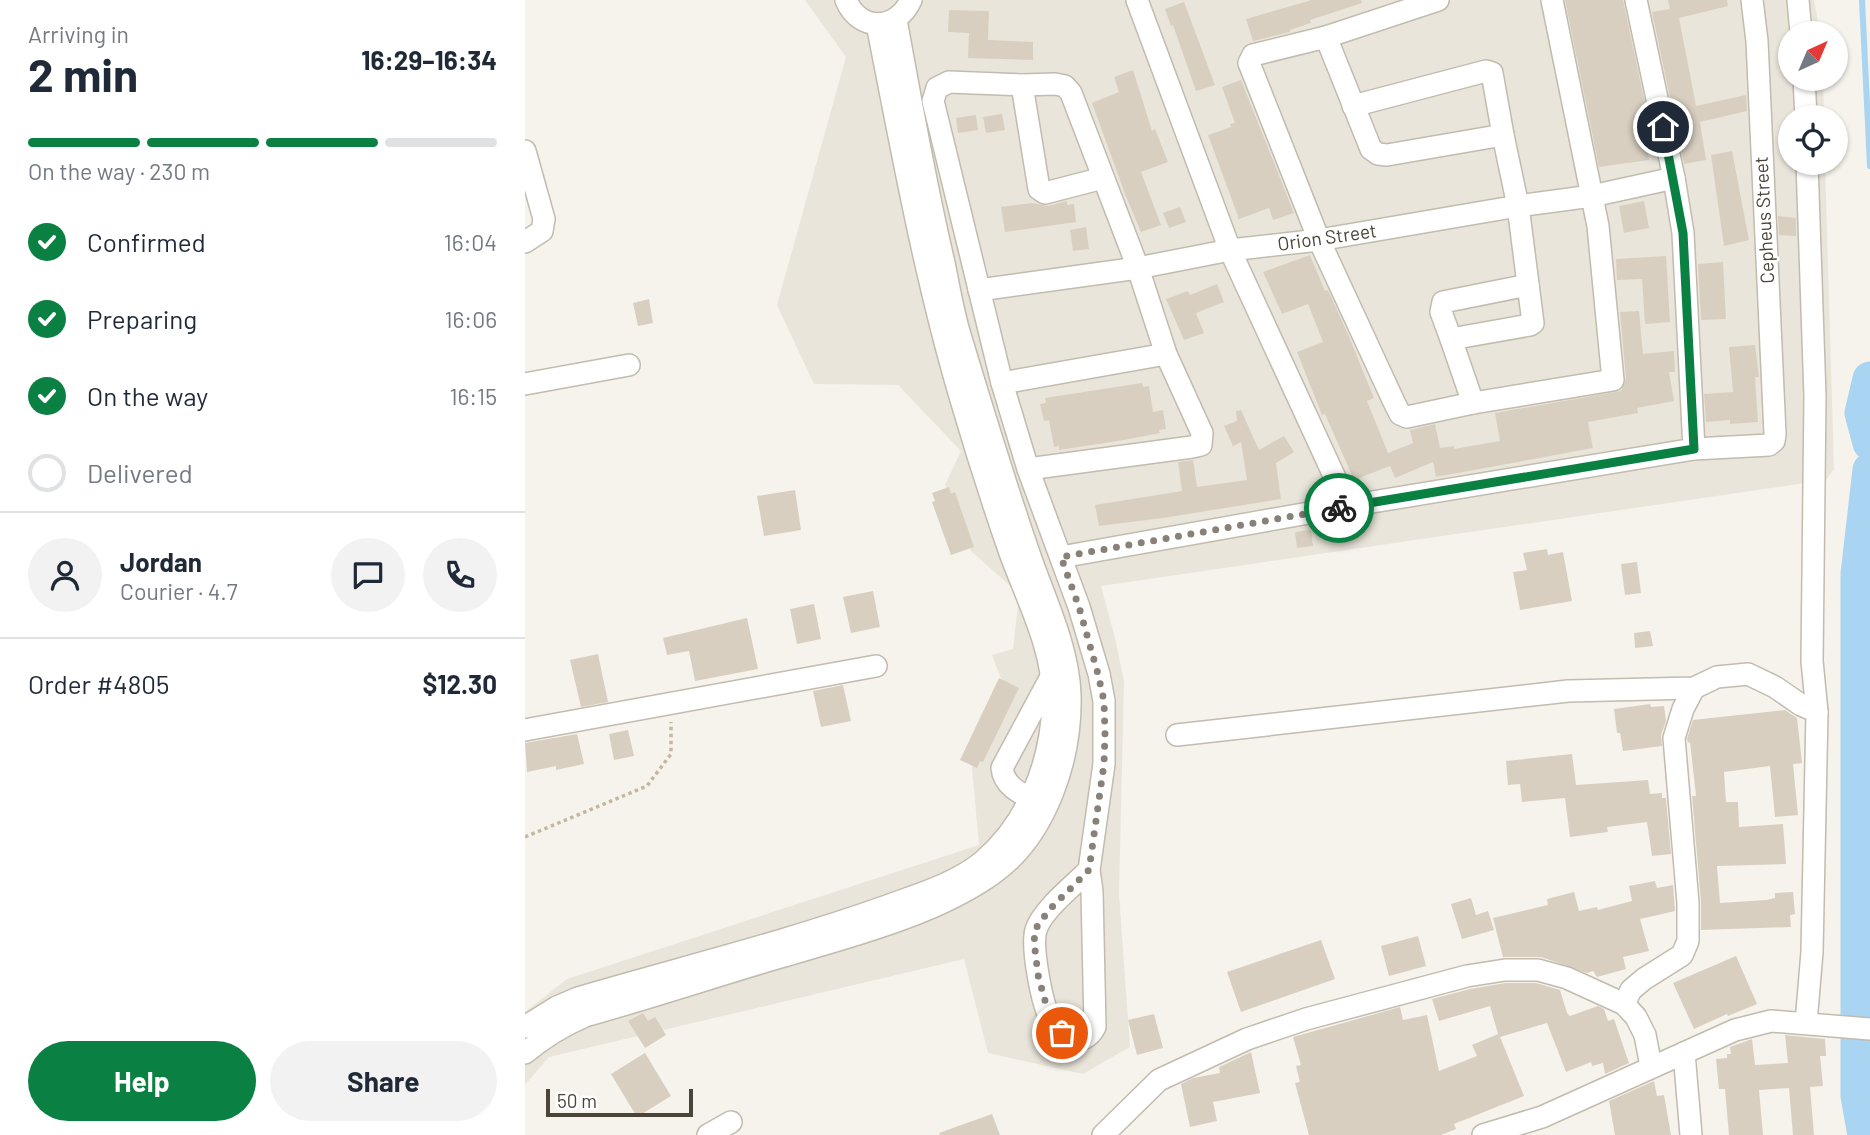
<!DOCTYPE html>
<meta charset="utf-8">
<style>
:root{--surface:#fff;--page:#f2f2f3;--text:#1f2937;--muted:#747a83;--line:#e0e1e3;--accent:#0b8043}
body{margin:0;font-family:Barlow,sans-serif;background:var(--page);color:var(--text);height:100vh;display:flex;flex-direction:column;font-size:26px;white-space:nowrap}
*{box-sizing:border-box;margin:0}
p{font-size:23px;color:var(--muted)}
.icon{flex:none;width:38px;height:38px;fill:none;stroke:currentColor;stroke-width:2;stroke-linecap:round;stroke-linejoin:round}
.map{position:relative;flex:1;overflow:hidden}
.sheet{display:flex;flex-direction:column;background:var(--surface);width:525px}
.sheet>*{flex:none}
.needle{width:46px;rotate:44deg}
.buttons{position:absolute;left:1253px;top:21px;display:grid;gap:14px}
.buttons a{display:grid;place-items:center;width:70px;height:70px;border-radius:50%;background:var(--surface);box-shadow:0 2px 5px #0004;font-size:35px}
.scale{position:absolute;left:21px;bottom:18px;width:147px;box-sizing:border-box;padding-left:7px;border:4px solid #4b4439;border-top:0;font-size:19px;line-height:24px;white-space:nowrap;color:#4b4439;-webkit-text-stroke:5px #fff;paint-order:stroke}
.pin{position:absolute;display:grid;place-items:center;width:60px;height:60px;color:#fff;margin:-30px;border:4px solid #fff;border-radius:50%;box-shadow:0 2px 7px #0007}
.courier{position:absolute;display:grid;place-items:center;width:70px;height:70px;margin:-35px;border:5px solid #0b8043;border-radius:50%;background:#fff;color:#222;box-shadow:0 2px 9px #0007}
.summary em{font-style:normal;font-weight:700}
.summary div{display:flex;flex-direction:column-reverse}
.summary{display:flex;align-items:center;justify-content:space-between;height:119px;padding:0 28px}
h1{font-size:46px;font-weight:700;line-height:52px}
.bar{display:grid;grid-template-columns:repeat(4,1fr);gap:10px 7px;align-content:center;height:84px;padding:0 28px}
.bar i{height:9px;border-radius:5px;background:var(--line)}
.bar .selected{background:var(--accent)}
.bar p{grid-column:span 4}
.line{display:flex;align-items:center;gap:18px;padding:0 28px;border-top:2px solid var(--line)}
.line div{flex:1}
.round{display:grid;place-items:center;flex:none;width:74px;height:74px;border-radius:37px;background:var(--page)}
ol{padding:0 28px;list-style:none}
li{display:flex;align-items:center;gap:21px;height:77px}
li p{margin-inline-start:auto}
li .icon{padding:7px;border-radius:50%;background:var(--accent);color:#fff;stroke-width:4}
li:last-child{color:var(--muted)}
li i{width:38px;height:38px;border:4px solid var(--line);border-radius:50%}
.primary-button{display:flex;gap:14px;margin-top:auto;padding:14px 28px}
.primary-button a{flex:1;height:80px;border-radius:42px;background:var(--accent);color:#fff;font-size:28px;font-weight:700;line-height:80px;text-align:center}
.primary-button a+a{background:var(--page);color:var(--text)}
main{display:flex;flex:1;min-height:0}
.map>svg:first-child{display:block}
.residential{fill:#eae5da}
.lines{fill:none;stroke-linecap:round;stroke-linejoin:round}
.stream{stroke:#a9d4f2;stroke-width:6}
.river{stroke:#a9d4f2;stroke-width:35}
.building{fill:#d8cfc1}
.minor-casing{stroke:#c2bbae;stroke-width:24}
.path{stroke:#c4b79f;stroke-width:3.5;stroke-dasharray:3.5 3.5;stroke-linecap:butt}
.minor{stroke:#fff;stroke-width:21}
.done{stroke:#878178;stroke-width:7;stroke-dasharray:0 12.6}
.route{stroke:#0b8043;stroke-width:9}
.labels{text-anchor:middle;stroke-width:5;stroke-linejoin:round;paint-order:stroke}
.street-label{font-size:19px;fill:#4b4439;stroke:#fff}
</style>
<main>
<section class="sheet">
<div class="summary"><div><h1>2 min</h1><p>Arriving in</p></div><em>16:29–16:34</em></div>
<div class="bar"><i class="selected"></i><i class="selected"></i><i class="selected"></i><i></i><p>On the way · 230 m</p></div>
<ol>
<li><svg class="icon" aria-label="check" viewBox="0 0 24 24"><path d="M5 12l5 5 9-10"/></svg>Confirmed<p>16:04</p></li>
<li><svg class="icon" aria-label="check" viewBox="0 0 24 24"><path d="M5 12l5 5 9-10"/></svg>Preparing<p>16:06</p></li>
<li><svg class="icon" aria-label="check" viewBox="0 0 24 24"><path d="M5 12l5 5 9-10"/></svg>On the way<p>16:15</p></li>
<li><i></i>Delivered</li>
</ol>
<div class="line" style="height:126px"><a class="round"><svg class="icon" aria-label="person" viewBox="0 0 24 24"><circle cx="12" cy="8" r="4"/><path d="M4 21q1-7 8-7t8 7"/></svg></a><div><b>Jordan</b><p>Courier · 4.7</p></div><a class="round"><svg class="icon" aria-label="chat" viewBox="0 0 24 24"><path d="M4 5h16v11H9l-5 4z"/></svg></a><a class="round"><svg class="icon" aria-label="phone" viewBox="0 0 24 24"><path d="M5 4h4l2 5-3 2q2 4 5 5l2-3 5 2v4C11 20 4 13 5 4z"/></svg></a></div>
<div class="line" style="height:91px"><div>Order #4805</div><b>$12.30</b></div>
<div class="primary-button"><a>Help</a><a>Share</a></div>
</section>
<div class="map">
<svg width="1345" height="1135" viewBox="0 0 1345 1135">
<rect width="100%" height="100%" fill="#f6f3ec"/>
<polygon class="residential" points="280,0 1289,0 1295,33 1265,33 1265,79 1298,79 1299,117 1265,117 1265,163 1300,163 1309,469 1301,480 576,586 590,638 599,681 594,894 605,1047 558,1074 463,1053 439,959 24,1057 0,1085 0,1012 42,979 454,845 446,757 482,694 467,655 488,649 494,594 446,551 420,485 436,451 373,385 289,384 252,305 321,57"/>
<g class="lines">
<polyline class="stream" points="1337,0 1345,166"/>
<g class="river">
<polyline points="1345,379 1337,413 1345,443"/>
<polyline points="1340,1135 1333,1096 1333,574 1345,470"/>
</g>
</g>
<g class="building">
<polygon points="787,0 836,0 837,3 785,20 786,23 765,30 765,32 728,41 721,19"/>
<polygon points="1040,0 1098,0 1129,145 1122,146 1124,160 1074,167"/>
<polygon points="1143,0 1202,0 1203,6 1154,18 1171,106 1221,95 1222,111 1175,122 1181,160 1159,164 1127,12 1145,9"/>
<polygon points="659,2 690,85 671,91 648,25 646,26 640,9"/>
<polygon points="424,10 464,11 463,40 508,42 508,60 443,58 444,33 423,32"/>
<polygon points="608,70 627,131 630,129 643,162 616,172 636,225 616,232 600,194 567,103 594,92 589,77"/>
<polygon points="716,80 769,213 748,220 744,208 714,219 683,135 706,127 705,124 710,123 697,87"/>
<polygon points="477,114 480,130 461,133 458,117"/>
<polygon points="451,115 453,130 433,133 431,118"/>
<polygon points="1207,151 1224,240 1199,246 1186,155"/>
<polygon points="542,201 542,205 549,204 551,222 480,232 476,207 507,203 523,206"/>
<polygon points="1119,201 1124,228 1099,233 1094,206"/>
<polygon points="655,207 661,222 644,228 638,213"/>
<polygon points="1253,216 1271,218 1271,236 1254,235"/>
<polygon points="561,227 564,249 548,251 545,230"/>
<polygon points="785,255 800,291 803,290 825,339 849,398 842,401 863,453 888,443 885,430 910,424 915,448 929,446 929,449 975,441 970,413 1096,391 1101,379 1095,312 1114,311 1118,354 1149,351 1150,372 1144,372 1149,401 1112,408 1113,413 1063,422 1068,448 911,477 908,462 870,478 865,466 829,480 800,414 797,415 772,352 798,342 783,304 757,314 738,272"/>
<polygon points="1141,256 1145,322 1120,324 1117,279 1092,280 1091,259"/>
<polygon points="1198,262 1201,319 1176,320 1173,264"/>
<polygon points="692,284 699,302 671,313 679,333 659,340 641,299 663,291 665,295"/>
<polygon points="124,299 128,323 113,326 108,303"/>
<polygon points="1230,345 1234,377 1230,377 1233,422 1205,424 1205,420 1181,422 1179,394 1208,392 1204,347"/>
<polygon points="617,383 618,387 624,386 628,412 638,410 641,429 634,430 635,433 599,440 534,450 534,446 529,447 524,420 519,421 515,404 521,403 520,398"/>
<polygon points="716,410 734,450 759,436 769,452 751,463 756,499 638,518 574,526 570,505 657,491 653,462 668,460 672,487 722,480 716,442 708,446 699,426 712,421 711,411"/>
<polygon points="424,487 426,494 430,492 449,547 426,555 407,502 410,501 407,493"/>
<polygon points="270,490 276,530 239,536 232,496"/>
<polygon points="786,530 788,546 772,548 770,532"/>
<polygon points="1022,549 1023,555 1038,552 1047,601 995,610 988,572 1002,570 998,553"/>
<polygon points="1112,562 1116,593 1100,595 1096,564"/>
<polygon points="348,591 355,627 326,633 318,597"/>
<polygon points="289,604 296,639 272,644 265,609"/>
<polygon points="222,618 233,669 170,681 164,651 142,655 138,638"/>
<polygon points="1125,631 1128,646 1110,648 1109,633"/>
<polygon points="73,654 83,702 56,707 45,660"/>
<polygon points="474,678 494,688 458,762 455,761 452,768 435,760"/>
<polygon points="318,685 326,721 296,727 288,691"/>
<polygon points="1125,704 1126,707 1139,706 1141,721 1136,735 1137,746 1098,751 1095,733 1092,733 1089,709"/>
<polygon points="1260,710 1272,718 1277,763 1268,764 1273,815 1250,817 1245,766 1199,772 1201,802 1213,802 1214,827 1258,824 1261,864 1192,866 1195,903 1241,900 1250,898 1250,893 1268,892 1270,914 1265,915 1266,927 1176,930 1176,902 1167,796 1171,796 1165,742 1163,743 1162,739 1168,720"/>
<polygon points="103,730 109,756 89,760 84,734"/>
<polygon points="52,734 59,764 31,770 31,766 2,772 0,743"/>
<polygon points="1047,754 1051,785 1123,780 1125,794 1137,793 1137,798 1141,798 1146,854 1127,856 1122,822 1082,827 1083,832 1045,837 1040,798 997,802 995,784 983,785 981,761"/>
<polygon points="1130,881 1132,888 1148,885 1150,911 1115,919 1124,951 1098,957 1101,969 1072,977 1068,971 1062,973 1016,957 978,957 968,918 1023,905 1022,899 1049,892 1054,911 1072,907 1073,910 1107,901 1104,886"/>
<polygon points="946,898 951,915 963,911 969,930 937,939 926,904"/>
<polygon points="893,936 901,966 864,976 856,946"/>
<polygon points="796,940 810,979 716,1012 702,972"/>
<polygon points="1211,956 1232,1004 1203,1016 1202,1014 1169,1029 1148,983"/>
<polygon points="981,983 1011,983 1035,990 1042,1013 1045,1016 1073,1006 1079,1009 1083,1021 1089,1019 1104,1063 1080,1074 1078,1063 1067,1066 1066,1062 1041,1072 1022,1023 975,1037 999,1096 929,1124 931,1129 916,1135 784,1135 770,1083 775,1082 771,1066 776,1065 768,1037 875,1007 878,1020 902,1015 914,1071 952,1056 947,1045 973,1034 965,1006 914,1021 907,999 945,989"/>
<polygon points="118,1013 123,1021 130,1017 141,1035 120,1048 103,1021"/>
<polygon points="629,1014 638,1048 612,1055 603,1020"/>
<polygon points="1260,1035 1300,1039 1301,1056 1295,1056 1298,1086 1285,1087 1289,1135 1268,1135 1264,1088 1234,1090 1238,1135 1204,1135 1200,1089 1194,1089 1191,1059 1202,1058 1202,1054 1206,1054 1205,1047 1227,1039 1230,1065 1263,1063"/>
<polygon points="726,1052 735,1093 688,1102 692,1121 665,1127 656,1084 668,1078 695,1073 694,1067"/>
<polygon points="120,1053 146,1096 112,1117 86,1074"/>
<polygon points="1129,1081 1132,1096 1139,1095 1146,1135 1090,1135 1084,1101"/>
<polygon points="467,1114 475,1135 415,1135 414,1133"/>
</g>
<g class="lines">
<g class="minor-casing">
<g id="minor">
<path d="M321 0C334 32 372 31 386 0"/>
<polyline points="612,0 705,250 823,506"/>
<polyline points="913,0 801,37 728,55 724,63 794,240 869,402 875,414 882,417 948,403 1088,380 1073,226 1027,0"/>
<polyline points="1273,0 1276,33"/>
<polyline points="801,37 846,149 853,154 862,155 978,135 993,206 1008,323 1005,325 926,339 948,403"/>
<polyline points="1279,79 1281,117"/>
<polyline points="497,85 514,189 520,193 578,178"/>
<polyline points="828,106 961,71 967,73 978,135"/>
<polyline points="0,151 19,219 17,231 0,242"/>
<polyline points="454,290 613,268 705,250 794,240 993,206 1067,196 1149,178"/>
<polyline points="926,339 916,312 918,302 1003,285"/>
<polyline points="477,383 641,354"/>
<polyline points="0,384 104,365"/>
<polyline points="1169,449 1244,445 1249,441 1250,434 1232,41 1227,0"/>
<path d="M503 469 667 447 676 445 677 433 641 354 613 268 546 93 540 86 530 84 497 85 424 82 412 88 408 101 477 383 503 469 554 607 574 674 579 701V764L564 870 567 891 570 1027C558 1050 536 1038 526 1020 517 1006 506 946 511 930 517 910 549 885 564 870"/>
<polyline points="536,557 823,506 1169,449 1158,233 1149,178 1111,0"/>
<polyline points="0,730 351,666"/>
<polyline points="652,735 1043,691 1169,688 1192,677 1223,674 1250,687 1276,705 1292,712"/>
<path d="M518 805C502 796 479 789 477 768L527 675"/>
<polyline points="1099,1004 1106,990 1119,979 1157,955 1163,941 1163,903 1149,738 1158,709 1169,688"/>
<polyline points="1281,1023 1287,952 1292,712 1287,661 1290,396 1282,163"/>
<path d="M0 1027 32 1007 53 998C155 968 261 942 362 906 394 894 430 884 457 862 503 823 526 763 528 704 530 652 503 602 485 553 468 504 452 454 437 403 400 279 377 151 352 24"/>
<path d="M0 1053C19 1037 37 1026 60 1016 124 998 188 977 252 958 320 938 412 915 470 872 522 834 547 757 545 694 543 645 519 598 504 553 479 481 457 408 435 335 428 312 424 287 419 263 400 183 386 101 371 20"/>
<polyline points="1159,1053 1166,1135"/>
<polyline points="183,1135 206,1122"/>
<polyline points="578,1135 634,1080 722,1039 781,1019 942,976 980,970 1013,970 1042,978 1099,1004 1111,1017 1120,1035 1126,1066"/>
<polyline points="958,1135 1017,1117 1210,1030 1246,1021 1345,1029"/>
</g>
</g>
<polyline class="path" points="0,837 122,786 146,754 146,722"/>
<use href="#minor" class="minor"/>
</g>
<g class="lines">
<polyline class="done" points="537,1033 525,1019 513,975 509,941 511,928 524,910 564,870 579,764 580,734 579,701 573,674 554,607 536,557 814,508"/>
<polyline class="route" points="814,508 1169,449 1158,233 1138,127"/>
</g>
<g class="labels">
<g class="street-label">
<text transform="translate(1239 220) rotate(-93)" y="7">Cepheus Street</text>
<text transform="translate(802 237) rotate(-8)" y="7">Orion Street</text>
</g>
</g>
</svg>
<div class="buttons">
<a><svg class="needle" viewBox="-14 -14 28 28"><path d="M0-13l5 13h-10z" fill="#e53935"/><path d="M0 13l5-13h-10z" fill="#747a83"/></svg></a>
<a><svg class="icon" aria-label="locate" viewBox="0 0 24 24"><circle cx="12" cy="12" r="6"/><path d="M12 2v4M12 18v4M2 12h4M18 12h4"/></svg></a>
</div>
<div class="scale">50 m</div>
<div class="pin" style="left:537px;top:1033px;background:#ea580c"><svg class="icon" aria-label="bag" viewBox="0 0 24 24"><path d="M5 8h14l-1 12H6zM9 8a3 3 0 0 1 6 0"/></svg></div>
<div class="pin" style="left:1138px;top:127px;background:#1f2937"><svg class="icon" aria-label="home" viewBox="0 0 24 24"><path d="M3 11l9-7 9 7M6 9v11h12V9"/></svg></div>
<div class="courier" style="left:814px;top:508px"><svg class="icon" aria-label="bike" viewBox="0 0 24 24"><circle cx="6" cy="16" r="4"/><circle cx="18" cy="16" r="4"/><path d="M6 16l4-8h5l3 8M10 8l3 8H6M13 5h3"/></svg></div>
</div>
</main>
